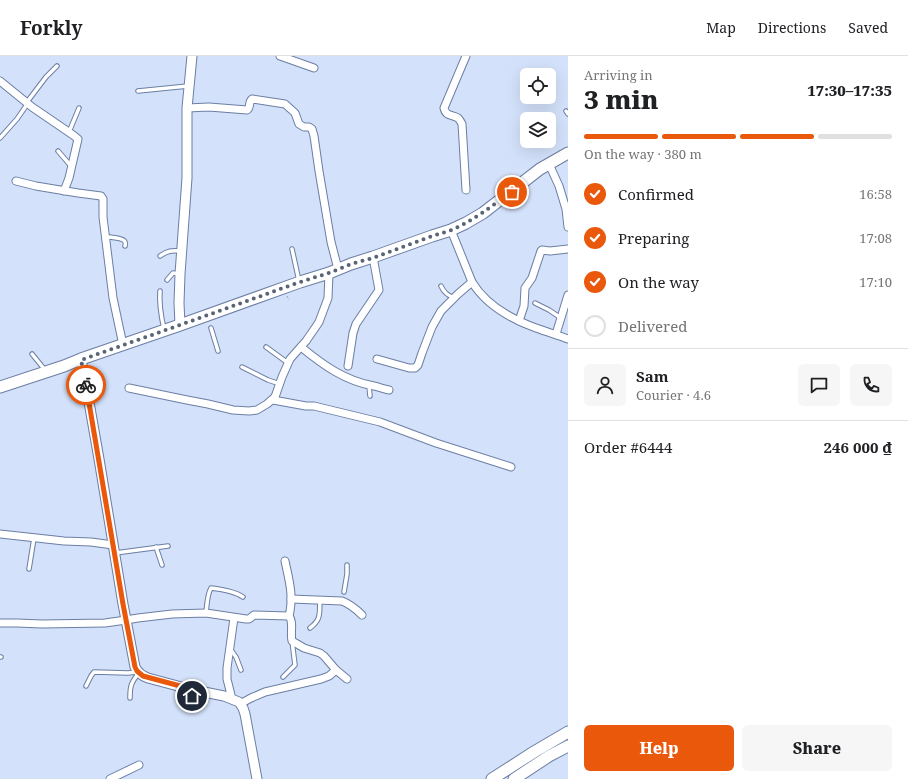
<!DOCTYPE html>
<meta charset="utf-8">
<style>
:root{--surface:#fff;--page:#f6f6f6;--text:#202124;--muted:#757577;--line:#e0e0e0;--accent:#ea580c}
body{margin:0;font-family:"Noto Serif",serif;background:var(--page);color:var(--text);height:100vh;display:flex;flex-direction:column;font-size:15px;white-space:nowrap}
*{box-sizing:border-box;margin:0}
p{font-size:13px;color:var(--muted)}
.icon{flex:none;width:22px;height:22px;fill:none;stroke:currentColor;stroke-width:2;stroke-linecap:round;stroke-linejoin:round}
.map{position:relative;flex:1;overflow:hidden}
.drawer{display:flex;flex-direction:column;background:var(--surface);width:340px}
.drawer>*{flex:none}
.tools{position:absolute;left:520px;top:12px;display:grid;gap:8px}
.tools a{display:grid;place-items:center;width:36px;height:36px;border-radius:6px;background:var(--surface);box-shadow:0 4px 16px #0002;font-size:20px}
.pin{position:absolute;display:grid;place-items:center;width:34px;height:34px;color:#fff;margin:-17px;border:2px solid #fff;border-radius:50%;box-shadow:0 1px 4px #0007}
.courier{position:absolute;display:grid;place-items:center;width:40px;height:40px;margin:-20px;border:3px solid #ea580c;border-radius:50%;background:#fff;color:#222;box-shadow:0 1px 5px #0007}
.headline em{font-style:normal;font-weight:800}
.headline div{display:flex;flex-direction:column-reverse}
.headline{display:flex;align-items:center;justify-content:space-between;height:68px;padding:0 16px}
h1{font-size:26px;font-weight:800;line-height:30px}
.bar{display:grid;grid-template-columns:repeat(4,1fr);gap:6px 4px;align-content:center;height:48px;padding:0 16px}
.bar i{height:5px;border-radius:3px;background:var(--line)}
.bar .current{background:var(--accent)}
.bar p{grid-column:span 4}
.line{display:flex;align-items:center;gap:10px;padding:0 16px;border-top:1px solid var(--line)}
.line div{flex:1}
.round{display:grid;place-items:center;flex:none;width:42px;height:42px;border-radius:6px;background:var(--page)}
ol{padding:0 16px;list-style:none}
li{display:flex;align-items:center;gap:12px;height:44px}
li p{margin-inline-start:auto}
li .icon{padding:4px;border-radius:50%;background:var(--accent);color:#fff;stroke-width:4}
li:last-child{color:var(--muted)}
li i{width:22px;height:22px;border:2px solid var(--line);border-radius:50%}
.action{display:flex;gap:8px;margin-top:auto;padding:8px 16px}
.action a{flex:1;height:46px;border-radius:6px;background:var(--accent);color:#fff;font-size:16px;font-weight:800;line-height:46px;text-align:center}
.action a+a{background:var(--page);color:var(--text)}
header{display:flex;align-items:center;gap:24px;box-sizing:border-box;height:56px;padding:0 20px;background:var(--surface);border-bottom:1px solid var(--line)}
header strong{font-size:19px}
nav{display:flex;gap:22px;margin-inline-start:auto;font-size:14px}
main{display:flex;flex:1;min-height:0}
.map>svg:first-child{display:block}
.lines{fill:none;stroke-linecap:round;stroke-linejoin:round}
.service-casing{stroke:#6b7ea4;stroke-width:5.5}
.minor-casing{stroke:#6b7ea4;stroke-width:9}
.tertiary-casing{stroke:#6b7ea4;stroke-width:11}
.primary-casing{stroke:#6b7ea4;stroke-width:13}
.path{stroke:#929eb4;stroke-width:1;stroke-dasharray:2 2;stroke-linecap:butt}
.service{stroke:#fff;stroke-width:3.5}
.minor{stroke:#fff;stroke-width:7}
.tertiary{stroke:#fff;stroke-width:9}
.primary{stroke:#fff;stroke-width:11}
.done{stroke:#596476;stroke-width:4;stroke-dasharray:0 7.2}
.route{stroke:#ea580c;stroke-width:5}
</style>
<header>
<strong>Forkly</strong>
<nav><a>Map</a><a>Directions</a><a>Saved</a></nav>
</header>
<main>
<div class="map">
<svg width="568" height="723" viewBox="0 0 568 723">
<rect width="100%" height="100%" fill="#d3e1fa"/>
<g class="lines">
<g class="service-casing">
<g id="service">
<polyline points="138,35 188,30"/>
<polyline points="27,46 46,21 57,10"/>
<polyline points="566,55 568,58"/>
<polyline points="69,76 79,52"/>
<polyline points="0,82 17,63 28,47"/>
<polyline points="58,95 71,110"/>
<path d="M106 181C110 181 124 182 125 186 126 187 125 189 125 190"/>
<polyline points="292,193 299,225"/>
<path d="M160 200C167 195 172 194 180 195"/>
<polyline points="167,224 173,217 179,218"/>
<path d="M441 230C444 237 448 239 454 242"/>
<path d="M160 235C159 248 161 260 164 273"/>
<polyline points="535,247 549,254 561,262"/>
<polyline points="211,272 218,295"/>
<polyline points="266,291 288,307"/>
<polyline points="32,298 45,314"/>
<polyline points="242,311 268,324 280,328"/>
<polyline points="369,330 370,340"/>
<polyline points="156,491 162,509"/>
<polyline points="115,497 168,490"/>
<polyline points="29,513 34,482"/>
<polyline points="344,536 347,518 347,509"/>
<path d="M206 557C207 549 207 539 211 532 219 533 236 536 243 541"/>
<path d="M310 572C322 563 319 557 320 544"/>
<polyline points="231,594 236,601 241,614"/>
<polyline points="0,601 1,601"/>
<polyline points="283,621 295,609 292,585"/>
<polyline points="86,630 91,620 94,616 128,617 136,616"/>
<path d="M130 642C130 630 131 627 138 618"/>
<polyline points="185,645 191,640 194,635"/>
</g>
</g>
<g class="minor-casing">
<g id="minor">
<polyline points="280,0 314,12"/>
<polyline points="0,25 32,51 73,79 78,83 69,122 64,135"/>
<path d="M187 52 209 51 247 54C251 52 248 46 252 43L285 48 295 57 299 68 304 71H309L312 73 314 80 319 115 331 186 338 213"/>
<polyline points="549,108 559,130 566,153 568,171"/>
<polyline points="16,125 36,130 78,137 101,140 103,143 103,161 113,242 123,289"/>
<path d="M466 134 462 68C461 66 459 63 458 62 452 58 446 61 444 52L466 0"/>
<path d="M451 174 472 226C486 249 511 263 536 272 547 276 557 279 568 283"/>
<polyline points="519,265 524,250 525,232 532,222 541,195 542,194 550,195 568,193"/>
<polyline points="556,278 568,239"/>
<path d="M301 291C323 309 345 325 374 330 379 331 383 333 389 334"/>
<polyline points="377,303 409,312 415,312 418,309 422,297 432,271 441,255 458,238 472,226"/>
<polyline points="348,310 353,277 356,268 379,234 373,201"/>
<polyline points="129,332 187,344 208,348 233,354 249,355 257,354 267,348 275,341 282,321 290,303 306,285 315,272 319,266 328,242 329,217"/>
<polyline points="273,344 306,350 314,350 380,366 436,387 511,411"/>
<polyline points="0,478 64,485 91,486 113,489"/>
<path d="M285 505C289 524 294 540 289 560"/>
<path d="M291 543 342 545C350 548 356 553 362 559"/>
<path d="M0 567H17L42 568 105 567 126 564 138 562 172 558 206 557 246 563H249L254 559 289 560C294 566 290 577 292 585L304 592 320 597 324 600 336 614 347 623"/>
<polyline points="232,643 227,623 227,612 234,562"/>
<polyline points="240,648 251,642 265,636 321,623 329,620 336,614"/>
<polyline points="110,723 139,709"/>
</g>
</g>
<g class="tertiary-casing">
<g id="tertiary">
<polyline points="180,269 179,247 180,218 187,122 187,52 192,0"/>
<path d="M81 303 86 329 99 403 123 548 135 611C138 617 142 620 148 622L189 633 224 640 239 646 243 652 245 658 257 723"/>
</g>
</g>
<g class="primary-casing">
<g id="primary">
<polyline points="0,331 64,310 81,303 180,269 300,226 329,217 351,208 373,201 432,180 451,174 466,167 483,157 540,113 568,97"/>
<polyline points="492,723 534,696 568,676"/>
<polyline points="514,723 549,700 568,690"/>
</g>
</g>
<polyline class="path" points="287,240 289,244"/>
<use href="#service" class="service"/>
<use href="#minor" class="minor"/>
<use href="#tertiary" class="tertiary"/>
<use href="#primary" class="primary"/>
</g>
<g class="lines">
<polyline class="done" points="86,329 81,304 180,269 300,226 329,217 351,208 373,202 432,180 452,174 466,167 482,157 512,136"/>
<polyline class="route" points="86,329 123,548 135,611 137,615 143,620 195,634 192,640"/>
</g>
</svg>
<div class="tools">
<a><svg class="icon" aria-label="locate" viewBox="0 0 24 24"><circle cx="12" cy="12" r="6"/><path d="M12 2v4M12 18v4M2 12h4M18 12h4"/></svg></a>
<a><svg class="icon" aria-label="layers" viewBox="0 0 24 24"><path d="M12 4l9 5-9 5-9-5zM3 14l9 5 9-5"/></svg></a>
</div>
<div class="pin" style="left:512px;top:136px;background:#ea580c"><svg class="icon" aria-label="bag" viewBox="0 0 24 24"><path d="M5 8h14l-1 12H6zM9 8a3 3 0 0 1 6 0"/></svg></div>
<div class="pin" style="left:192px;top:640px;background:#1f2937"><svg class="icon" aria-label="home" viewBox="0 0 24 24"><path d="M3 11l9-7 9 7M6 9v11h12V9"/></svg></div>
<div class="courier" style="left:86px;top:329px"><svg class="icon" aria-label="bike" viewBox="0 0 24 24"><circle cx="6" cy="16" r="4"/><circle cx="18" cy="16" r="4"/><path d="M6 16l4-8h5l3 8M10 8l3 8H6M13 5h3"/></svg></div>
</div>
<section class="drawer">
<div class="headline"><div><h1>3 min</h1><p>Arriving in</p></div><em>17:30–17:35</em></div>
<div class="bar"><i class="current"></i><i class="current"></i><i class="current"></i><i></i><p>On the way · 380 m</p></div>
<ol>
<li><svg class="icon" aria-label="check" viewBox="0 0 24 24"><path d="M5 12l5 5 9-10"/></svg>Confirmed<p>16:58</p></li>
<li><svg class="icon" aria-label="check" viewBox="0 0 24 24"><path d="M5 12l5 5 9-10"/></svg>Preparing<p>17:08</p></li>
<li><svg class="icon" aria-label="check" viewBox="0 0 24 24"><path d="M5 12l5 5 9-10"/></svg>On the way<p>17:10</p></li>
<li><i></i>Delivered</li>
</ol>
<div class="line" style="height:72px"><a class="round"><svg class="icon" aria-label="person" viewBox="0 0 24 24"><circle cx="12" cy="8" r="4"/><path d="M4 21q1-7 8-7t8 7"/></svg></a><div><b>Sam</b><p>Courier · 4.6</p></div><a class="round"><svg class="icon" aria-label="chat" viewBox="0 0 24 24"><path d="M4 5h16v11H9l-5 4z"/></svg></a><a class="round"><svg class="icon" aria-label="phone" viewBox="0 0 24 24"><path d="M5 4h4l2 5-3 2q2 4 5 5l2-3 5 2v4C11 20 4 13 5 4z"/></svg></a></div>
<div class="line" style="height:52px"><div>Order #6444</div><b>246 000 ₫</b></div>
<div class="action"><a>Help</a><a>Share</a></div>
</section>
</main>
